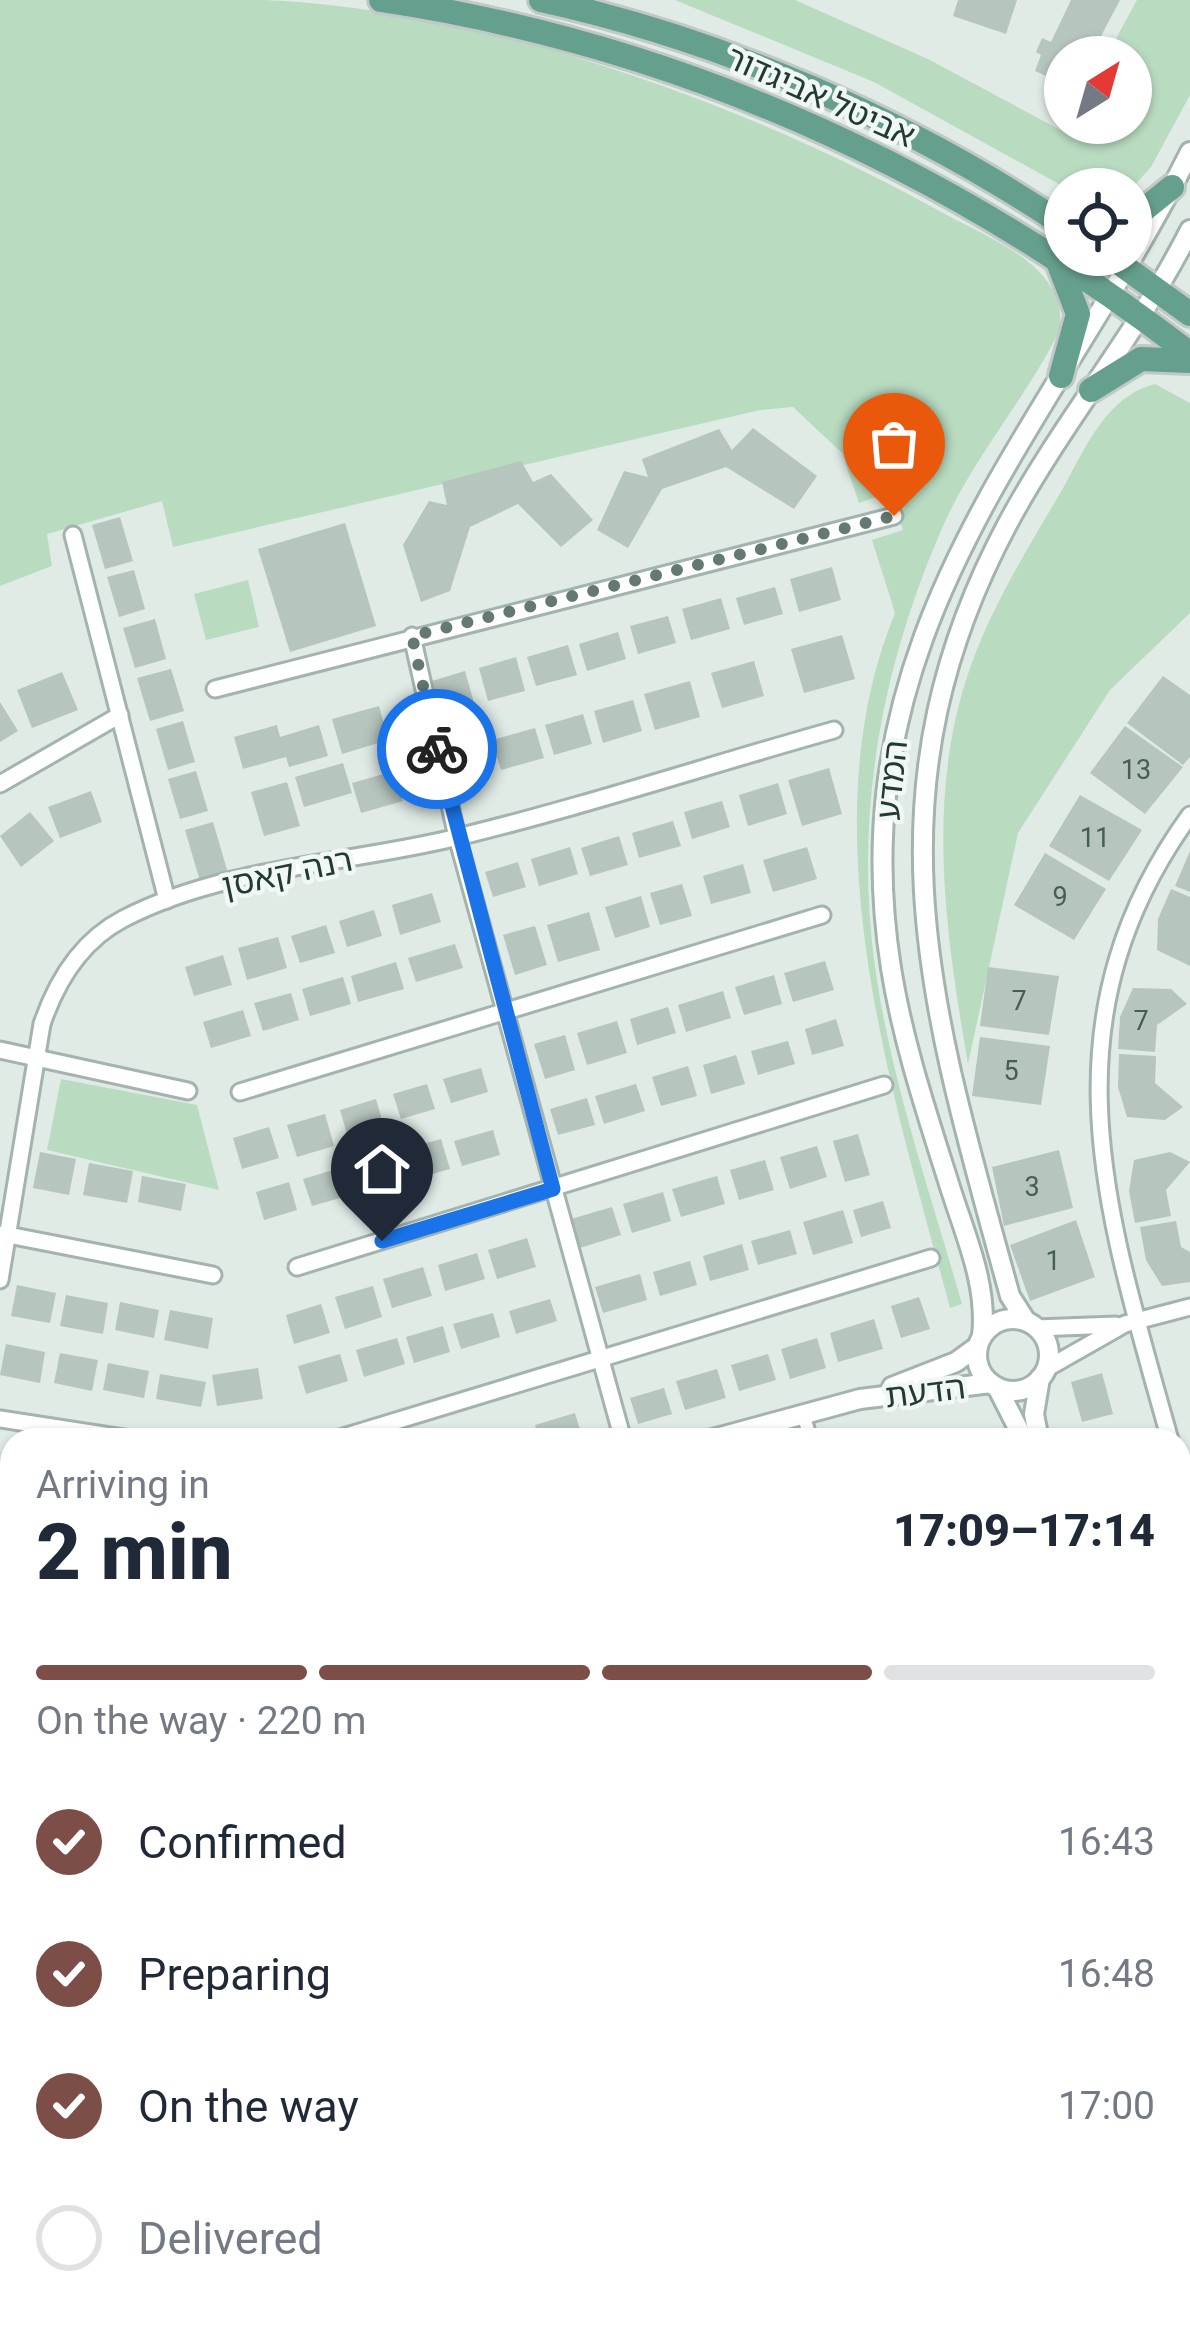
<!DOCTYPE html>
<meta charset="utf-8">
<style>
:root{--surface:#fff;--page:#f6f6f7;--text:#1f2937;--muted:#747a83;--line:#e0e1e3;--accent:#7d4d47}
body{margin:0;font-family:Roboto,"Noto Sans Hebrew",sans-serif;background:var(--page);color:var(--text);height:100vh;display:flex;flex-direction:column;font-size:45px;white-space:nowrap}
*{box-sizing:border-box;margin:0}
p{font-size:39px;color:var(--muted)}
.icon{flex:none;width:66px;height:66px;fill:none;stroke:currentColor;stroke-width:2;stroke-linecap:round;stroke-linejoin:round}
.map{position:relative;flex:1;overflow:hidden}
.sheet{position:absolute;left:0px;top:1428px;width:1191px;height:903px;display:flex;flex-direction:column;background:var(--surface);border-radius:36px 36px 0 0;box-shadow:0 3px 9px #0004}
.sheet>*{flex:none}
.needle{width:78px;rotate:37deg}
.controls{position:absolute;left:1044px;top:36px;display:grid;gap:24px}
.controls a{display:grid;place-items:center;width:108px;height:108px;border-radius:50%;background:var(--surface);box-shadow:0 3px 9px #0004;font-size:60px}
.pin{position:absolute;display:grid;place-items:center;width:102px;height:102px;color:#fff;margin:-123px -51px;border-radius:50% 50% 50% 0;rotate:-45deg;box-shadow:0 0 12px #0007}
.pin .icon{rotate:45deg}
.courier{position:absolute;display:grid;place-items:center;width:120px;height:120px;margin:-60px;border:9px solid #1a73e8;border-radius:50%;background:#fff;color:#222;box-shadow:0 3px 15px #0007}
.headline em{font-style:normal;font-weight:800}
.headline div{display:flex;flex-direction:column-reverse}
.headline{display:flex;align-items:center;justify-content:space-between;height:204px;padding:0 36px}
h1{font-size:78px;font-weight:800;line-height:90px}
.bar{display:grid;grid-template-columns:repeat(4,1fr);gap:18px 12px;align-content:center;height:144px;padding:0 36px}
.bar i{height:15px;border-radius:9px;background:var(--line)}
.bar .on{background:var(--accent)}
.bar p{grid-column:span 4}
ol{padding:0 36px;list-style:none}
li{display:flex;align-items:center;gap:36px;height:132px}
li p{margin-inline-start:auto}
li .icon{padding:12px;border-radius:50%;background:var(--accent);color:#fff;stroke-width:4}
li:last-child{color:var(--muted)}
li i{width:66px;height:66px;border:6px solid var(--line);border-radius:50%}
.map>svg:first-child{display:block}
.built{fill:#cedad4}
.green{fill:#b9dcc1}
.building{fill:#b6c5be}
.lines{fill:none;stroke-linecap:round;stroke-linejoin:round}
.pedestrian-casing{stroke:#a3b3ad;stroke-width:18}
.minor-casing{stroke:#a3b3ad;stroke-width:21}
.tertiary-casing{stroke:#a3b3ad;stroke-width:24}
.primary-casing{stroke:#c1c8c6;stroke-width:30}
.pedestrian{stroke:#fff;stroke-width:12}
.minor{stroke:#fff;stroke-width:15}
.tertiary{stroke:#fff;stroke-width:18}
.primary{stroke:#659f8e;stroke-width:24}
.done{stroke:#647972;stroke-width:12;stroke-dasharray:0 21.6}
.route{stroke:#1a73e8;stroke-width:15}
.labels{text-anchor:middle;stroke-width:9;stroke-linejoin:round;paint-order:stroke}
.number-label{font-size:27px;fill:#465e56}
.street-label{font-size:33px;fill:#213b33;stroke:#f0f7f4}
</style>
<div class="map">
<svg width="1190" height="2329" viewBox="0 0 1190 2329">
<rect width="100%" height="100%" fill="#e0ebe6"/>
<polygon class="built" points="0,1885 12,1888 12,2319 101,2319 99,2329 0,2329"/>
<g class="green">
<path d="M0 0C88 0 177 0 265 0 491 10 750 105 947 215 992 240 1067 266 1060 329 1026 400 971 459 940 533 882 668 855 812 874 959 889 1076 930 1191 962 1304L950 1308C893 1094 806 829 895 613L872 540 903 530 890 492 859 503 842 453 793 407 760 410 173 547 162 501 47 534 52 566 0 586Z"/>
<polygon points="675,0 795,0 928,59 1064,132 1070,123 1131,123 1131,57 1106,57 1137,0 1190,0 1190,95 1151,167 1132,188 1068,189 874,82"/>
<path d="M1155 384 1190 403V613L1110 690 1018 833 968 1064C946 936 926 803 967 677 988 612 1028 548 1062 490 1085 449 1106 396 1155 384Z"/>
<polygon points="248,580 259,627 206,640 194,594"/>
<polygon points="61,1079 197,1105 219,1190 47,1150"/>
</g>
<g class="building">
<polygon points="958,0 1017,0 1006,34 953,16"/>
<polygon points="1071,0 1120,0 1090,57 1065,57 1065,77 1058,73 1055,80 1035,71 1041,55 1036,52 1042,38 1051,42"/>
<polygon points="753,428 817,476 794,509 726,467 662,489 628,548 597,530 624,471 648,477 642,459 719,429 732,450"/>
<polygon points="521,461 533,482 551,474 593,520 561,547 518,504 470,527 450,591 421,602 403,545 429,501 447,505 442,482"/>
<polygon points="120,517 133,561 105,569 92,525"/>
<polygon points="345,523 376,626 290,652 258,549"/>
<polygon points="832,567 841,600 799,612 790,579"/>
<polygon points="134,570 145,609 119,617 107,577"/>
<polygon points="775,587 783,614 744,625 736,598"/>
<polygon points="721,598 730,629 691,640 682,609"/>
<polygon points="668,616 676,643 638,654 630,626"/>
<polygon points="155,619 166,659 135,668 123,628"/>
<polygon points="618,632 626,659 587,671 579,644"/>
<polygon points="842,635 855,679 804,693 791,649"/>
<polygon points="568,645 577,675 536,686 527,657"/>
<polygon points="516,657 525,691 488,701 479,668"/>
<polygon points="754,661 764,696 722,708 711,673"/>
<polygon points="171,669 184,711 150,721 137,678"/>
<polygon points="465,671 474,703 441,713 432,681"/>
<polygon points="62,672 78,710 32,728 17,690"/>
<polygon points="1163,676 1190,695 1190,757 1183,765 1127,723"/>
<polygon points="690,681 700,717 655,730 644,694"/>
<polygon points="633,700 642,731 603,743 594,711"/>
<polygon points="0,702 18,731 0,742"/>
<polygon points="379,706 388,740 342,754 332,719"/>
<polygon points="583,714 592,744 554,755 545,725"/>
<polygon points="183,721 195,762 168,770 156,729"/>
<polygon points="277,725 280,737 319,725 328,756 289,767 286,757 243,769 234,737"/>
<polygon points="1125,726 1183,767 1145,814 1090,773"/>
<polygon points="535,728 544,758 501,770 492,740"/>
<polygon points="481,741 491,773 455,783 446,751"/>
<polygon points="343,763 352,793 304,807 295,777"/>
<polygon points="829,768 842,814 802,826 788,780"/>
<polygon points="196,771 208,811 180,819 168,779"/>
<polygon points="394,771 403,801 361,813 352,783"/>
<polygon points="287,782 300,826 264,836 251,792"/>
<polygon points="778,783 787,814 748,826 739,795"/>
<polygon points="91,791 102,822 60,838 48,807"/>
<polygon points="1080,795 1142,830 1109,881 1049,846"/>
<polygon points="722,801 730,827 692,839 684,812"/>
<polygon points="30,812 54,841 21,867 0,836"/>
<polygon points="673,821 681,846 639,858 632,833"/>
<polygon points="213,822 228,873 200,881 185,830"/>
<polygon points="619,836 628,865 590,876 581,848"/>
<polygon points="570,847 578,874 539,886 531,859"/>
<polygon points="807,847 817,879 773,892 763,860"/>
<polygon points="1190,851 1190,892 1175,886"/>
<polygon points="1045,853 1106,889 1074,940 1014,905"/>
<polygon points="518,862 526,887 493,897 485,872"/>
<polygon points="743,864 751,893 711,904 703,876"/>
<polygon points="682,884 692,916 660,925 650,893"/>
<polygon points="1171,889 1190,897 1190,966 1157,950 1158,919"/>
<polygon points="432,893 441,922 400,935 392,905"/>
<polygon points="641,896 650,927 615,938 605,907"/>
<polygon points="374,910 382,936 347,947 339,921"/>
<polygon points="589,912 600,950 558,962 547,925"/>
<polygon points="326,925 335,953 300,963 291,936"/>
<polygon points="535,926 547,965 515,975 503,935"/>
<polygon points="278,937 287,968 247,980 238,948"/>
<polygon points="455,944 463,968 416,982 408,958"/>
<polygon points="223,955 232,985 194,996 185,967"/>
<polygon points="825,961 834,990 793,1002 784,973"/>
<polygon points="396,962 404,989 358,1002 351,976"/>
<polygon points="988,967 1059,976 1049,1035 980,1026"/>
<polygon points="774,975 782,1004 744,1015 735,987"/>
<polygon points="343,977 351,1004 310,1016 302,989"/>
<polygon points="1133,988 1171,989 1187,1004 1157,1025 1155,1052 1118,1049 1120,1017"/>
<polygon points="723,991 731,1018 686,1032 678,1005"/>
<polygon points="291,993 299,1020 263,1031 254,1003"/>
<polygon points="668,1007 676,1033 637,1045 630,1019"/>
<polygon points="243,1010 251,1036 211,1048 203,1022"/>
<polygon points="836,1019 844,1046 812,1055 805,1029"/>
<polygon points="617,1021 627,1053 587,1065 577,1033"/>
<polygon points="565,1035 575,1070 545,1079 534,1044"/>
<polygon points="980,1037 1050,1046 1041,1105 972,1096"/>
<polygon points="788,1041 795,1064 758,1075 751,1051"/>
<polygon points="1119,1054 1156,1056 1155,1083 1183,1107 1165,1120 1127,1117 1118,1087"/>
<polygon points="736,1055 745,1084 711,1094 703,1065"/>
<polygon points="688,1066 697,1096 661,1106 652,1077"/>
<polygon points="481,1068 488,1092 451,1103 443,1079"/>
<polygon points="427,1084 435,1109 401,1119 393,1094"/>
<polygon points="636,1084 645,1111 604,1124 595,1096"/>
<polygon points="587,1098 595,1125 558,1135 550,1109"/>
<polygon points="376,1099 383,1123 347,1134 340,1110"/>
<polygon points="325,1114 334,1146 297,1157 287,1125"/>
<polygon points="269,1127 279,1158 242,1169 233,1138"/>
<polygon points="493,1130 500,1155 462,1166 454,1141"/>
<polygon points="858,1134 870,1175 845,1182 833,1141"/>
<polygon points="441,1139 450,1169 418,1178 409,1148"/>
<polygon points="817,1146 827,1177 790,1189 780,1157"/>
<polygon points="1059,1150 1073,1208 1004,1226 992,1167"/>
<polygon points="40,1152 76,1159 69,1195 33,1188"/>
<polygon points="390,1152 400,1183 362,1194 353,1163"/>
<polygon points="1170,1152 1190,1162 1166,1190 1171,1216 1135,1223 1129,1191 1134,1160"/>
<polygon points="765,1160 774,1190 739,1200 730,1170"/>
<polygon points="89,1163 133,1171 127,1203 83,1195"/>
<polygon points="346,1166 354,1194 312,1206 303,1179"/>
<polygon points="142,1176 186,1184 181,1211 138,1202"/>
<polygon points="717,1176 725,1204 681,1217 672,1189"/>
<polygon points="289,1182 297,1210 264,1220 256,1192"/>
<polygon points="663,1192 671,1221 632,1233 623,1204"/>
<polygon points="883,1201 891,1228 861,1237 853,1210"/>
<polygon points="612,1207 621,1235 580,1248 571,1219"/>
<polygon points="843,1210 853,1243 813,1255 803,1222"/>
<polygon points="1076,1220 1095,1277 1030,1301 1010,1245"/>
<polygon points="1176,1221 1181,1247 1190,1252 1190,1282 1162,1286 1146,1260 1140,1227"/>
<polygon points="790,1230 797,1254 758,1265 751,1241"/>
<polygon points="527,1238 536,1267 497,1279 488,1250"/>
<polygon points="742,1244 749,1270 710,1281 703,1256"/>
<polygon points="477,1253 485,1279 445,1291 438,1265"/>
<polygon points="690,1261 697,1285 660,1296 653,1272"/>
<polygon points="423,1267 432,1296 392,1308 383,1279"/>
<polygon points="640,1274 647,1300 603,1313 595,1287"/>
<polygon points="17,1285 56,1293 50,1323 11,1316"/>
<polygon points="373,1286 382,1317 345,1329 335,1297"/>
<polygon points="66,1295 108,1303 103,1334 60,1326"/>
<polygon points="919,1297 930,1329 901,1338 891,1306"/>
<polygon points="550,1299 557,1321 516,1334 509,1311"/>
<polygon points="120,1302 159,1310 154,1338 115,1330"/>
<polygon points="321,1304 330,1333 294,1344 286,1315"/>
<polygon points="170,1310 213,1318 208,1349 164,1340"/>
<polygon points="493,1313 500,1337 461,1349 453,1324"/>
<polygon points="874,1319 883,1349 838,1362 830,1333"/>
<polygon points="443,1326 450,1352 414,1363 406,1337"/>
<polygon points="397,1338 405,1364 364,1377 356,1350"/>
<polygon points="817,1338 826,1368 790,1379 781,1349"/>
<polygon points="6,1344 45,1352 40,1383 0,1375"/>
<polygon points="60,1353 98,1360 92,1391 54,1383"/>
<polygon points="340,1354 348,1381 306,1394 298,1366"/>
<polygon points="768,1354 776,1380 739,1391 731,1365"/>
<polygon points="108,1363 149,1371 144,1398 103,1390"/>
<polygon points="258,1368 263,1399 217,1406 212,1375"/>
<polygon points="717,1369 726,1398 685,1410 676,1381"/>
<polygon points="1102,1373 1113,1414 1082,1422 1071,1382"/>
<polygon points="160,1374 206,1382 201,1407 156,1399"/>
<polygon points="664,1388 672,1414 638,1424 630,1398"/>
<polygon points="575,1413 583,1440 540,1440 535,1425"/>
<polygon points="1109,1428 1113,1440 1081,1440 1080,1436"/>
<polygon points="952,1431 965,1440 905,1440 905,1437"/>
<polygon points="0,1472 12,1474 12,1507 0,1505"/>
<polygon points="0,1532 12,1534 12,1561 0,1559"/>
<polygon points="3,1658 12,1659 12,1686 0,1684"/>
<polygon points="0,1716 12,1718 12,1742 0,1740"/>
<polygon points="1185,1732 1190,1781 1179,1784 1179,1734"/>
<polygon points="1190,1800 1190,1851 1179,1853 1179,1802"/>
<polygon points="0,1853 12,1855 11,1879 0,1877"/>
<rect x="1179" y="1869" width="11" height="48"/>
<polygon points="1190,1926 1190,1972 1182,1972 1180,1927"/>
<polygon points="1182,2010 1190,2011 1190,2056 1179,2055"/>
<polygon points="1183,2066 1190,2067 1190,2108 1181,2107"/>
<polygon points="1181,2122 1190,2123 1190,2158 1179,2157"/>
<polygon points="1179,2173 1190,2174 1190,2205 1179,2204"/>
<polygon points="1179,2222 1190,2222 1190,2264 1179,2263"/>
<polygon points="484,2319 523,2319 521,2329 483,2327"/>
<polygon points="536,2319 571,2319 569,2329 535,2329"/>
<polygon points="585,2319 626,2319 625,2329 583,2329"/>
<polygon points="644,2319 665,2319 684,2322 683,2329 642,2329"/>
<polygon points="710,2319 756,2319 754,2329 708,2329"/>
<polygon points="869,2319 911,2319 909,2329 868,2328"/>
<polygon points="920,2319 963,2319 961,2329 919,2329"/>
<polygon points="977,2319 1026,2319 1024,2329 976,2329"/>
<polygon points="1036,2319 1075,2323 1074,2329 1034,2329"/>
</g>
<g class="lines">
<g class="pedestrian-casing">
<polyline id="pedestrian" points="803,1414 811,1440"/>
</g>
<g class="minor-casing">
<g id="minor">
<polyline points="73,535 167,900"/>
<polyline points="412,636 457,837 623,1440"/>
<polyline points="215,689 894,516"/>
<polyline points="0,784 120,715"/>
<polyline points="0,1050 188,1091"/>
<polyline points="240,1092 822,915"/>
<polyline points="3,1234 213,1275"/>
<polyline points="297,1267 884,1085"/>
<path d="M0 1280 42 1024C57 980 81 941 123 919 225 866 349 864 458 837 585 806 709 765 834 730"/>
<polyline points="1036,1328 1116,1325"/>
<polyline points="1046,1369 1125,1324 1190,1307"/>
<polyline points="0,1419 136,1440"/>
<polyline points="340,1438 931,1258"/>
<path d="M1170 1440C1108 1216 1039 1024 1190 815"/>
<polyline points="1179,1472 1190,1511"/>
<polyline points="0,1599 12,1601"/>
<polyline points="1179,1713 1190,1709"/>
<polyline points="0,1792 12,1794"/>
<polyline points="1179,2291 1190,2291"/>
<polyline points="226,2319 283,2329"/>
<polyline points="461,2329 463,2319"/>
<polyline points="794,2329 796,2319"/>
</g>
</g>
<g class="tertiary-casing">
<g id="tertiary">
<circle cx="1013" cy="1355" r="36"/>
<path d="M1026 1321 1010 1296C933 1015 861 798 1008 523 1063 421 1138 333 1190 230"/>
<path d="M982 1336C988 1285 965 1235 950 1187 927 1114 903 1043 891 968 837 626 1051 430 1190 152"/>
<polyline points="892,1387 956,1362 978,1346"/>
<polyline points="997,1387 1024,1440"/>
<polyline points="709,1440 860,1399 991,1383"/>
<polyline points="1039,1440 1034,1414 1040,1378"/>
<polyline points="89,2329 91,2319"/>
<polyline points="1145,2329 1145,2319"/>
</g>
</g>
<g class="primary-casing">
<g id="primary">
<path d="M381 0C681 45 950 169 1190 354"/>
<path d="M541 0C724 40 909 121 1065 226"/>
<polyline points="1131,220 1172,187"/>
<polyline points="1108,255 1190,314"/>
<polyline points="1058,262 1078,314 1061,376"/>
<polyline points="1091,390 1141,359 1190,361"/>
</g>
</g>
<use href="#pedestrian" class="pedestrian"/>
<use href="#minor" class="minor"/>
<use href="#tertiary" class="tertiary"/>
<use href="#primary" class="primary"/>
</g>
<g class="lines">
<polyline class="done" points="437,749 412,636 894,516"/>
<polyline class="route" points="382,1241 553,1189 437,749"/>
</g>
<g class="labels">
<g class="number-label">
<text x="1136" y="779">13</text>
<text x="1095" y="847">11</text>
<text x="1060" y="906">9</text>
<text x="1019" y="1010">7</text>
<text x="1141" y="1030">7</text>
<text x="1011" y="1080">5</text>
<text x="1032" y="1196">3</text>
<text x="1053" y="1270">1</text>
</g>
<g class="street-label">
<text transform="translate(821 96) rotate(24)" y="12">אביטל אביגדור</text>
<text transform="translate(891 780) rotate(-84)" y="12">המדע</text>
<text transform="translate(287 872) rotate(-12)" y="12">רנה קאסן</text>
<text transform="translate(925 1391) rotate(-7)" y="12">הדעת</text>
</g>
</g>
</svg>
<div class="controls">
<a><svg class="needle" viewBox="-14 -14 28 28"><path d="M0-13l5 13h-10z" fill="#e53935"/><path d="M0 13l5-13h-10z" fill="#747a83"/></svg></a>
<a><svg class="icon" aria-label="locate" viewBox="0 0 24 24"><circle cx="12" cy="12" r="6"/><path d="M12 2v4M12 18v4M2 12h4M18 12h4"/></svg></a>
</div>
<div class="pin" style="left:894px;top:516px;background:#ea580c"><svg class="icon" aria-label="bag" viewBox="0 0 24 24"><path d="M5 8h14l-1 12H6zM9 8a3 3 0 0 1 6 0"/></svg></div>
<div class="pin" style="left:382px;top:1241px;background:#1f2937"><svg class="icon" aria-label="home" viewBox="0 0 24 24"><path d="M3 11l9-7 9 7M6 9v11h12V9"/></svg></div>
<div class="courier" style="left:437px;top:749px"><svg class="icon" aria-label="bike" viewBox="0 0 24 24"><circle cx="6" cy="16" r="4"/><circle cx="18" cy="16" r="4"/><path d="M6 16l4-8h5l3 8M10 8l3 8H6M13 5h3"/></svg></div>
<section class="sheet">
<div class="headline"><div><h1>2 min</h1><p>Arriving in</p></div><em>17:09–17:14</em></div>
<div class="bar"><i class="on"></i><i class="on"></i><i class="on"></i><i></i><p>On the way · 220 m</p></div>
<ol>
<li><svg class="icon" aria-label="check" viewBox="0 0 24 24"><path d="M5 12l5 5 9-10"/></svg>Confirmed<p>16:43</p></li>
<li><svg class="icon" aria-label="check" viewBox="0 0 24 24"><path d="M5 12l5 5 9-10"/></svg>Preparing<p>16:48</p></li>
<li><svg class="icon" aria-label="check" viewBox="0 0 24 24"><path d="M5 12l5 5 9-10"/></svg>On the way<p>17:00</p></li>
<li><i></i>Delivered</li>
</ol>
</section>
</div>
